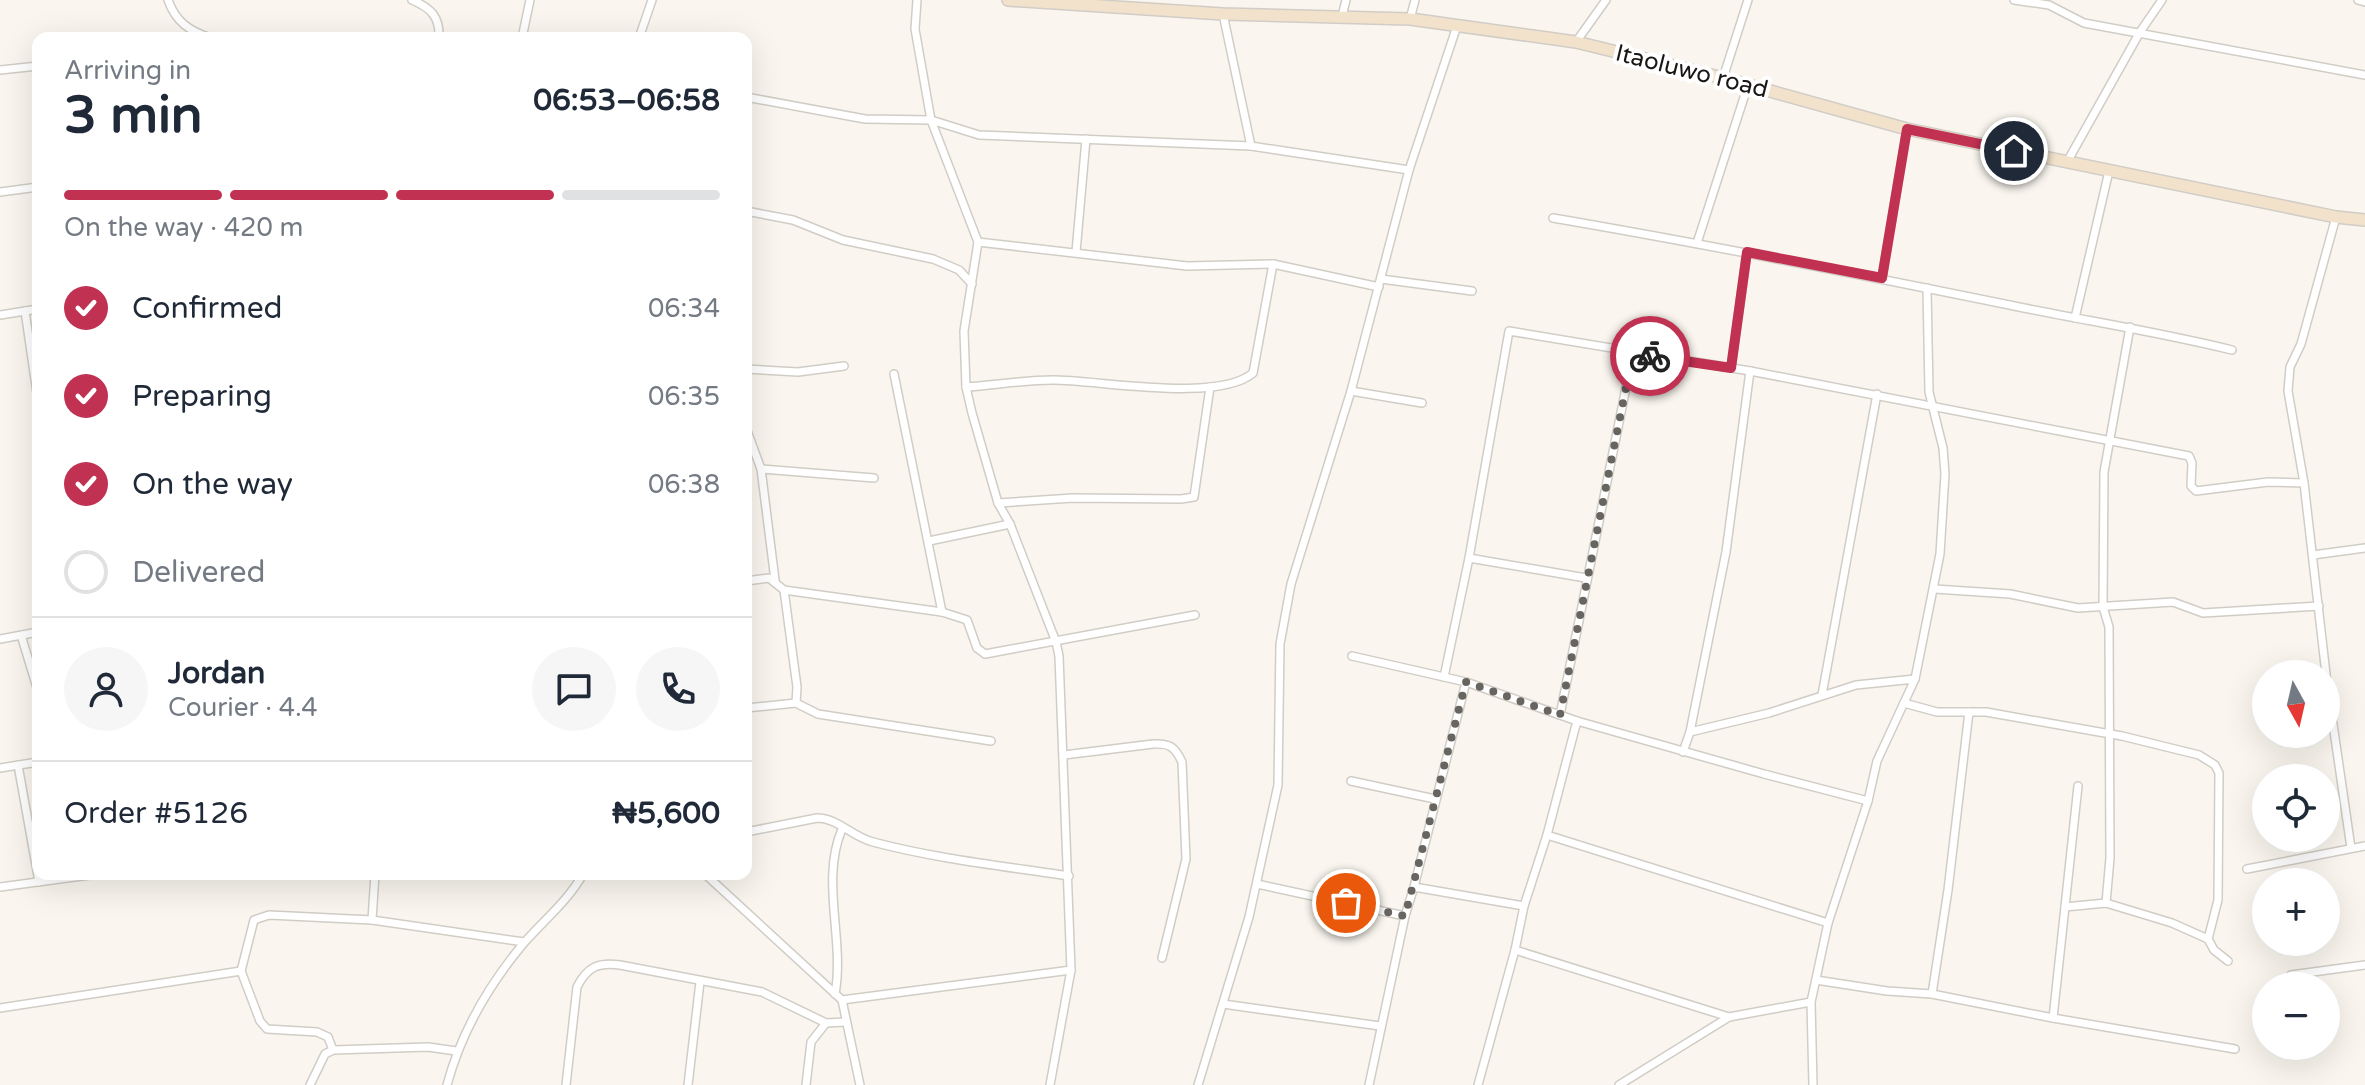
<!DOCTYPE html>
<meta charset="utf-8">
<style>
:root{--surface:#fff;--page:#f6f6f7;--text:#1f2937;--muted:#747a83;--line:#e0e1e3;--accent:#c13152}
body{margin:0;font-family:"Varela Round",sans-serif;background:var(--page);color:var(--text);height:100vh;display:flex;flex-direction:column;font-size:30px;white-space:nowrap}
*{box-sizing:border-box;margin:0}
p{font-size:26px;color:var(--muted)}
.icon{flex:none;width:44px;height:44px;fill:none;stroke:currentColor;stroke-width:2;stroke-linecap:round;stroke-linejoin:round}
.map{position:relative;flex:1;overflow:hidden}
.side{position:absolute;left:32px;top:32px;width:720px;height:848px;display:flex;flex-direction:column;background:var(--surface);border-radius:16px;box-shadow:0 8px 32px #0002}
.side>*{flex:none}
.needle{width:52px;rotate:172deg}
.tools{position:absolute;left:2252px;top:660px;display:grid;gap:16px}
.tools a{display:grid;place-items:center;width:88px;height:88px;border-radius:50%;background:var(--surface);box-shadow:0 8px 32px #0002;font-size:40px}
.pin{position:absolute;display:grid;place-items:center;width:68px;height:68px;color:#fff;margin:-34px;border:4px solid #fff;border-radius:50%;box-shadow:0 2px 8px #0007}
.courier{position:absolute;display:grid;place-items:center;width:80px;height:80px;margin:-40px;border:6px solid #c13152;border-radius:50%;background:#fff;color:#222;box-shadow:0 2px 10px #0007}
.overview em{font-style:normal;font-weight:700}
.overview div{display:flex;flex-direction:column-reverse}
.overview{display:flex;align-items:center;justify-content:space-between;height:136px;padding:0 32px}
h1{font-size:52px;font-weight:700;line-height:60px}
.bar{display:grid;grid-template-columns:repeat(4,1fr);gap:12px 8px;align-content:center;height:96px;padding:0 32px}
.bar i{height:10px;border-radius:6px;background:var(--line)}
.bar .active{background:var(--accent)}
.bar p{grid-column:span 4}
.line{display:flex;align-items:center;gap:20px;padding:0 32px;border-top:2px solid var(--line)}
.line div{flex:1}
.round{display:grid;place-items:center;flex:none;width:84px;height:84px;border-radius:42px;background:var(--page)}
ol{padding:0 32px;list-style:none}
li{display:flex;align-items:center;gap:24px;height:88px}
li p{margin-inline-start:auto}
li .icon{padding:8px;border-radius:50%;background:var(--accent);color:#fff;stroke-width:4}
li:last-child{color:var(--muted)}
li i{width:44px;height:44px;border:4px solid var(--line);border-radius:50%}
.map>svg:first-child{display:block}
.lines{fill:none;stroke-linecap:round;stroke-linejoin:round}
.street-casing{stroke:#d1cdc6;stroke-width:10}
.secondary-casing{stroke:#d1cdc6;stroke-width:14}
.street{stroke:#fff;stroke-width:7}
.secondary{stroke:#f2e2cc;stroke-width:11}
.done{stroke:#686561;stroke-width:8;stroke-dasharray:0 14.4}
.route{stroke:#c13152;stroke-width:10}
.labels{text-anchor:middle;stroke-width:8;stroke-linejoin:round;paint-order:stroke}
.street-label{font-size:24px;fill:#191715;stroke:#fff}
</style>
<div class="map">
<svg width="2365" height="1085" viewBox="0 0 2365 1085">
<rect width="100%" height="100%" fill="#faf6ef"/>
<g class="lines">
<g class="street-casing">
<g id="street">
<path d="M168 0C176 22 189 31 211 38"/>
<path d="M412 0C431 8 440 17 439 38"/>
<polyline points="917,0 915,29 931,120 978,242 964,331 966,387 972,413 998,503 1010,524 1056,642 1059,656 1071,970 1050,1085"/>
<polyline points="2014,0 2049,5 2084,23 2365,75"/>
<polyline points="2358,0 2365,2"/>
<polyline points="1342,16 1346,0"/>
<polyline points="1410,19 1415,0"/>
<polyline points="522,38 530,0"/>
<polyline points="639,38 652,0"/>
<polyline points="1576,42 1606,0"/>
<polyline points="0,70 38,66"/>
<polyline points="1723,78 1748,0"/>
<polyline points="746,97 865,119 931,120 979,135 1251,146 1223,14"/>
<polyline points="1251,146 1409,170"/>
<polyline points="2067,162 2140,32 2162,0"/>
<polyline points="0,192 38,187"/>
<polyline points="746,211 793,220 843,240 933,259 959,270 972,284"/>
<path d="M1553 218C1711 245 1867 276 2024 308 2094 322 2163 333 2232 350"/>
<polyline points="978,242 1187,266 1273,264 1379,287"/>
<polyline points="1697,243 1748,85"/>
<polyline points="1076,252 1086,139"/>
<polyline points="1882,278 1907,129"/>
<polyline points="1381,279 1472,291"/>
<polyline points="25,311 38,400"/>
<polyline points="0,315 38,309"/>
<polyline points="2075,318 2109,171"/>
<polyline points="1731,368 1747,252"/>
<polyline points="746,369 798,372 844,366"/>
<polyline points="894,374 942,612"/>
<path d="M966 387C995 385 1024 380 1053 380 1099 380 1218 403 1253 373L1273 264"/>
<polyline points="1351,391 1422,403"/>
<polyline points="746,428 761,469 775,580"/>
<polyline points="761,469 874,478"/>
<polyline points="998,503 1073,498 1181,499 1194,497 1210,387"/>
<polyline points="929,541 1010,524"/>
<polyline points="2313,555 2365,548"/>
<polyline points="1469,558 1586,578"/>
<polyline points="746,581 769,578 784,590 942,612 967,620 977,648 985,654 1195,615"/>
<polyline points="1935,589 2010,594 2078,608 2173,602 2203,613 2319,606"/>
<polyline points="784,590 797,687 796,703"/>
<polyline points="21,635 38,691"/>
<polyline points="0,639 38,632"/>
<polyline points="1352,656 1466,682 1577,721 1764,774 1868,801"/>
<polyline points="2326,674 2304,483 2288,391 2290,367 2301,344 2336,217"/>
<polyline points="2326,676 2351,848"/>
<polyline points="1444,677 1469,558 1509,331 1750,371 2189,456 2192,463 2191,486 2196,491 2268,482 2304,483"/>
<polyline points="1822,695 1877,394"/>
<polyline points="1904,703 1937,712 1986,712 2122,736 2199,755 2215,765 2219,773 2218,900 2208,939"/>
<polyline points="746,708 796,703 818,714 991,741"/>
<polyline points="1560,715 1633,353"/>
<polyline points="1690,732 1769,713 1856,685 1915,679"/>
<polyline points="1683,752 1690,732 1726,552 1750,371"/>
<path d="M1064 755 1153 744C1170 743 1175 747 1182 762L1186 859 1162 958"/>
<polyline points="18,765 39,882"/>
<polyline points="0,768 38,762"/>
<polyline points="1351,781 1435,799"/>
<path d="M746 832 817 818C838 818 852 837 873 842 937 859 1003 866 1069 876"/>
<polyline points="1547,835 1828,923"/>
<polyline points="2247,869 2365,846"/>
<polyline points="705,874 842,1000 860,1085"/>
<polyline points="1257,884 1405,916 1414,887 1524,906 1547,835 1577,721"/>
<polyline points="0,887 97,874"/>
<polyline points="1414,887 1466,682"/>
<polyline points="2106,903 2110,858 2109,627 2103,607 2104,472 2130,327"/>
<polyline points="2065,907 2106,903 2172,923 2208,939 2214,950 2228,961"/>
<polyline points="372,920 375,874"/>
<polyline points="1515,950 1729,1017"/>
<polyline points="241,971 254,920 269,915 372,920 524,942"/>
<polyline points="2291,975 2365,965"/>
<polyline points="1816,980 1887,991 1932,994 2053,1018 2235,1049"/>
<path d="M835 994C845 940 820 881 842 829"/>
<polyline points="1932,994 1948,890 1969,712"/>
<polyline points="842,1000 1071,970"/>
<polyline points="1223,1004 1380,1026"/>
<polyline points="0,1008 241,971 260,1021 267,1029 317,1032 328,1037 333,1050"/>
<polyline points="2053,1018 2078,786"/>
<polyline points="310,1085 325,1054 333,1050 428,1047 456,1051"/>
<path d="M447 1085C461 1033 488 986 523 944 543 921 568 901 583 874"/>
<path d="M566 1085 577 987C587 967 598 962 620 965L762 992 826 1023 845 1022"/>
<polyline points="688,1085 700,982"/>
<polyline points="806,1085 811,1042 826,1023"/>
<polyline points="1198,1085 1249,917 1278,785 1280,644 1291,584 1351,391 1409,170 1457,26"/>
<polyline points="1369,1085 1405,916"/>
<polyline points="1478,1085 1515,950 1524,906"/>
<polyline points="1619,1085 1729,1017 1811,1002"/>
<polyline points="1813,1085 1811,1002 1828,923 1868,801 1877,761 1915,679 1940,554 1945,474 1943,448 1929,392 1927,288"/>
</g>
</g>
<g class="secondary-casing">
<polyline id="secondary" points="1008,0 1223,14 1410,19 1576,42 1723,78 1907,129 2336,217 2365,220"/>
</g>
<use href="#street" class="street"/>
<use href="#secondary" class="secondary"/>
</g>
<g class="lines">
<polyline class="done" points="1346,903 1405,916 1466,682 1560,715 1633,353 1650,356"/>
<polyline class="route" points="1650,356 1731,368 1747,252 1882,278 1907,129 2014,151"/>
</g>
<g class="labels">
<g class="street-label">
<text transform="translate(1692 71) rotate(14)" y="8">Itaoluwo road</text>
</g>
</g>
</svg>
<div class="tools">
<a><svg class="needle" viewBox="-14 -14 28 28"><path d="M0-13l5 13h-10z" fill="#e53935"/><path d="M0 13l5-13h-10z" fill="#747a83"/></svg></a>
<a><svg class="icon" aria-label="locate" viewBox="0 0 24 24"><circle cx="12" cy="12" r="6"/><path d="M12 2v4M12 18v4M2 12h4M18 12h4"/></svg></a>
<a>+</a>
<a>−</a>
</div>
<div class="pin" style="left:1346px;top:903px;background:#ea580c"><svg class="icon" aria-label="bag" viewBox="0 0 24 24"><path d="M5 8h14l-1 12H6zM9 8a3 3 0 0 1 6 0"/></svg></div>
<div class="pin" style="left:2014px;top:151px;background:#1f2937"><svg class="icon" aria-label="home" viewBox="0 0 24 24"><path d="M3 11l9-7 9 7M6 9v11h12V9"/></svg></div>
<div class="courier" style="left:1650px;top:356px"><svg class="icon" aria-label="bike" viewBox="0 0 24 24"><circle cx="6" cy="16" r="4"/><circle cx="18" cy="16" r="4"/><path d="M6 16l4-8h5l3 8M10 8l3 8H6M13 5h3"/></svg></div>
<section class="side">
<div class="overview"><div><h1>3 min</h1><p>Arriving in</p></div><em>06:53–06:58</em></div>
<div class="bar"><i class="active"></i><i class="active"></i><i class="active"></i><i></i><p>On the way · 420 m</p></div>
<ol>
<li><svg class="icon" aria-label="check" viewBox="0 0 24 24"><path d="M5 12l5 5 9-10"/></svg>Confirmed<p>06:34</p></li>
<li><svg class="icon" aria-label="check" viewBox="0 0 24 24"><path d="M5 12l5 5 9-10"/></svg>Preparing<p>06:35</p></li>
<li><svg class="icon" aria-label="check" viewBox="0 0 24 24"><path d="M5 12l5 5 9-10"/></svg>On the way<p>06:38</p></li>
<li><i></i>Delivered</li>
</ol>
<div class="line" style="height:144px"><a class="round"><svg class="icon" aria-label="person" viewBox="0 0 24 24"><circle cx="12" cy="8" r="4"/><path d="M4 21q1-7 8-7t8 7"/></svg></a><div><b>Jordan</b><p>Courier · 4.4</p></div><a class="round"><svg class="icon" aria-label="chat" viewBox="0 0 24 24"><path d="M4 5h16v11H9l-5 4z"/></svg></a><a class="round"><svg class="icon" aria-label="phone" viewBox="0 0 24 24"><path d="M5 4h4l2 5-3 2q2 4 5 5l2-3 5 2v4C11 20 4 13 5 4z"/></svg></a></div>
<div class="line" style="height:104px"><div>Order #5126</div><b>₦5,600</b></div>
</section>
</div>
